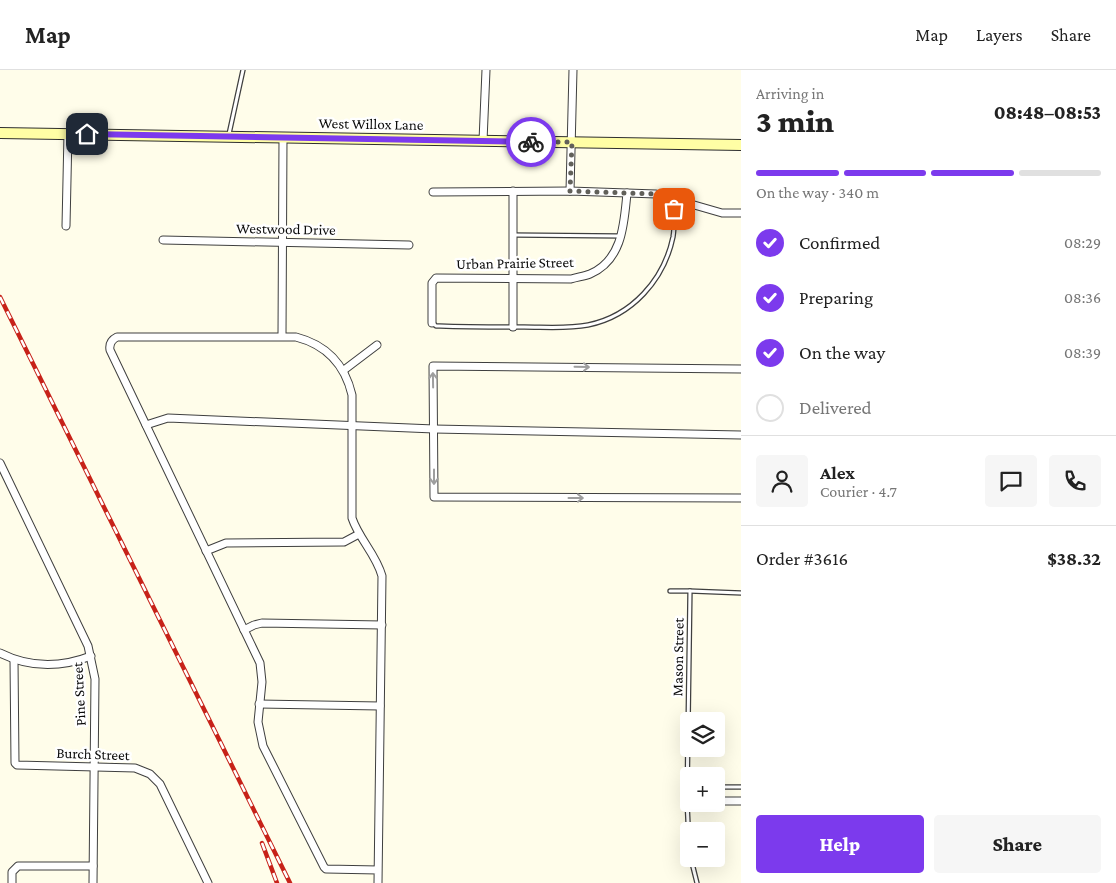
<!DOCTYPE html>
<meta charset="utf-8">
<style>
:root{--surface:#fff;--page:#f6f6f6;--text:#222;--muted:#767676;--line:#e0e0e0;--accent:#7c3aed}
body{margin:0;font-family:"Crimson Pro",serif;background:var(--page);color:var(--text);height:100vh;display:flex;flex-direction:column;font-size:19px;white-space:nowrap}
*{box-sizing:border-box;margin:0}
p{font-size:16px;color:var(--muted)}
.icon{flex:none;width:28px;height:28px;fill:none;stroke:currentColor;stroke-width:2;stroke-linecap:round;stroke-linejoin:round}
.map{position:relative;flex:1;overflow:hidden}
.side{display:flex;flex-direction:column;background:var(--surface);width:375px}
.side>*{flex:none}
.buttons{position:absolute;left:680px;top:642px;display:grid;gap:10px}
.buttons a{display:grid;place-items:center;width:45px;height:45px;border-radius:5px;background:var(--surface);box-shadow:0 5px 20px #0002;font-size:25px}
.pin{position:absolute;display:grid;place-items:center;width:42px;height:42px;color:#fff;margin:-21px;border-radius:10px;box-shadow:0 2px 8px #0006}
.courier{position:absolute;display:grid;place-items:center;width:50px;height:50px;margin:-25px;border:4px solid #7c3aed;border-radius:50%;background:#fff;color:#222;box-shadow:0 1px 6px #0007}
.overview em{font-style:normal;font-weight:800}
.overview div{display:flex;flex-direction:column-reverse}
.overview{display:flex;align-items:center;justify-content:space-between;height:85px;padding:0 15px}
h1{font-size:32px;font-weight:800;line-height:38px}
.bar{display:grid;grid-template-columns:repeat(4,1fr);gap:8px 5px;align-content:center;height:60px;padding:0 15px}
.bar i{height:6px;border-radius:4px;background:var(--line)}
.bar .active{background:var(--accent)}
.bar p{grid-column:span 4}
.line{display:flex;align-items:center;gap:12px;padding:0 15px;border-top:1px solid var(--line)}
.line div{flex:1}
.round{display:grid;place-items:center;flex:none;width:52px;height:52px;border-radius:5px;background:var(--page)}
ol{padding:0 15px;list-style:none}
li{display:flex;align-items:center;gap:15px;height:55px}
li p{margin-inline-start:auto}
li .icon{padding:5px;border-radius:50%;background:var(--accent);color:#fff;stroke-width:4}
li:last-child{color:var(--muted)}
li i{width:28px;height:28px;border:2px solid var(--line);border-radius:50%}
.cta{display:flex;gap:10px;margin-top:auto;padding:10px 15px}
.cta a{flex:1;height:58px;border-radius:5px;background:var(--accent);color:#fff;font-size:20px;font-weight:800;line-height:58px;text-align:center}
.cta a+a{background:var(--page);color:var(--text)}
header{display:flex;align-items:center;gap:30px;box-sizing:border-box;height:70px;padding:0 25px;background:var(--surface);border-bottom:1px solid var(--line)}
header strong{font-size:24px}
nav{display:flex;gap:28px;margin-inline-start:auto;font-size:18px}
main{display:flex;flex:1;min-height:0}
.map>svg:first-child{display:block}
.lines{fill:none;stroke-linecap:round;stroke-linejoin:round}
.service-casing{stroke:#3f3f3f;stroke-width:5.5}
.minor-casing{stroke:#3f3f3f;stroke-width:9}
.secondary-casing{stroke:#2e2e2e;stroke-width:12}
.service{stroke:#fff;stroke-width:3}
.minor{stroke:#fff;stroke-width:7}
.secondary{stroke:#fffea5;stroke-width:10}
.rail-casing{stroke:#c72219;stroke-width:4.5}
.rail{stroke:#fff;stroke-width:2.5;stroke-dasharray:8;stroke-linecap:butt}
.oneway{stroke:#9e9e9e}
.done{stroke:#61605a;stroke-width:5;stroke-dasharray:0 9}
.route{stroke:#7c3aed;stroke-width:6}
.labels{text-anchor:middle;stroke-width:5;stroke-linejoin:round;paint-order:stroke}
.street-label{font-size:15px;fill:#0c0c0c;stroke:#fff}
</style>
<header>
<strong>Map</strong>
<nav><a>Map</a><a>Layers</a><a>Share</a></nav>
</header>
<main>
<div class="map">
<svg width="741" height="813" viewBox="0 0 741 813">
<rect width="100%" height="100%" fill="#fffdea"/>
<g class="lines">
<g class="service-casing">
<g id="service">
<polyline points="229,64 243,0"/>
<polyline points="514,165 620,166"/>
<path d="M433 253 436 256H440C468 257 496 257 524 257 545 257 567 259 588 255 632 246 664 210 673 167 675 155 674 142 675 129"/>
<polyline points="670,521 690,521 687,731 689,773"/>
<polyline points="690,521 741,523"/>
<polyline points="716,721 722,717 741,717"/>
<polyline points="691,789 697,813"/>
</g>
</g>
<g class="minor-casing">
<g id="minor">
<polyline points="483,71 486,0"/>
<polyline points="513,121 513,257"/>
<polyline points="570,121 573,0"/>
<polyline points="433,122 570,121 656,124 722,143 741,143"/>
<polyline points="66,156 68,63"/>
<polyline points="163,170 409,175"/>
<path d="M432 253V213L436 208 571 209C578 207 585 206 590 204 623 190 624 153 627 123"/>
<polyline points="282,266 283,68"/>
<polyline points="741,299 433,296 434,427 741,428"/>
<polyline points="344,300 377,275"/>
<polyline points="146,355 168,348 434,359 741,365"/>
<polyline points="0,393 88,576 95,609 93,813"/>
<polyline points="206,481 226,473 344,472 359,464"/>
<polyline points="244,560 254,555 262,553 382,555"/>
<path d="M0 583C30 598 60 598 91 586"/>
<polyline points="14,590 15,693 17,695 135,698 150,704 160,714 208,813"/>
<polyline points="259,634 380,636"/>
<polyline points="687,731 689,731"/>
<polyline points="716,731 741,731"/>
<polyline points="12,813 12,802 18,796 93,796"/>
<path d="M378 813 382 506C376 484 359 469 352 448V325C345 295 327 275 296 267H117C111 270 109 274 110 280L260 593 262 612 258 652 263 676 324 797 326 799 378 800"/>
</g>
</g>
<g class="secondary-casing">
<polyline id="secondary" points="0,63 741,75"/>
</g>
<use href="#service" class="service"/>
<use href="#minor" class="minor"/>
<use href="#secondary" class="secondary"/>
<g class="rail-casing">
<g id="rail">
<polyline points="0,227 290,813"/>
<polyline points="262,773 277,813"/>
</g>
</g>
<use href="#rail" class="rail"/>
</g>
<defs><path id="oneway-shaft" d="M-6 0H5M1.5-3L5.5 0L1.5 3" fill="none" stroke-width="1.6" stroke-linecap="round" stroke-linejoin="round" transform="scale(1.25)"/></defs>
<g class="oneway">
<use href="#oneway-shaft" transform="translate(582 297) rotate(1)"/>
<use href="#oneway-shaft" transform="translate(433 310) rotate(-91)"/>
<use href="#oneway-shaft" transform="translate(434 407) rotate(90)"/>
<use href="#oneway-shaft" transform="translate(576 428)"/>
</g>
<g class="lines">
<polyline class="done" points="531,72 572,72 570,121 656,124 675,129 674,139"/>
<polyline class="route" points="87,64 531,72"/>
</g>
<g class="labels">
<g class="street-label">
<text transform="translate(371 54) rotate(1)" y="5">West Willox Lane</text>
<text transform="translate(286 159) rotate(1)" y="5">Westwood Drive</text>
<text transform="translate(515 193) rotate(-1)" y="5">Urban Prairie Street</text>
<text transform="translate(678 587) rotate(-89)" y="5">Mason Street</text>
<text transform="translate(79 624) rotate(-93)" y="5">Pine Street</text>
<text transform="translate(93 684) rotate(2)" y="5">Burch Street</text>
</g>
</g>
</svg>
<div class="buttons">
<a><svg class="icon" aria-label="layers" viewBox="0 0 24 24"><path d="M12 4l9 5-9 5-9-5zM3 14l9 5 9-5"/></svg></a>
<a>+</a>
<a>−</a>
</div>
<div class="pin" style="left:674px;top:139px;background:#ea580c"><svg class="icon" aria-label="bag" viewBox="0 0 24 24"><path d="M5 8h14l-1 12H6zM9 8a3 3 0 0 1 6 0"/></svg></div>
<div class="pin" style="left:87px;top:64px;background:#1f2937"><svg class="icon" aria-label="home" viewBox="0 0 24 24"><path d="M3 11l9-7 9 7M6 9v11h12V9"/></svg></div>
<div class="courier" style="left:531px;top:72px"><svg class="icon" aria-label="bike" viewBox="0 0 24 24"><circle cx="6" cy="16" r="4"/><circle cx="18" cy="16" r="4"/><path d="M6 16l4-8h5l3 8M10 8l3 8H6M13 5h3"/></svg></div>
</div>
<section class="side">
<div class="overview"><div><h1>3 min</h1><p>Arriving in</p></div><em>08:48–08:53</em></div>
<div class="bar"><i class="active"></i><i class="active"></i><i class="active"></i><i></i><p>On the way · 340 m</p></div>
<ol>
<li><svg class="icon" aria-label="check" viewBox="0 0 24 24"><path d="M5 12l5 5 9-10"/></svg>Confirmed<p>08:29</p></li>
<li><svg class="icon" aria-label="check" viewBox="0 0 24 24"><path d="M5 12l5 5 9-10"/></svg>Preparing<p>08:36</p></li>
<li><svg class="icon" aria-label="check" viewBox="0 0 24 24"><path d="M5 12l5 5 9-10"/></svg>On the way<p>08:39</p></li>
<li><i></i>Delivered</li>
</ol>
<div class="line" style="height:90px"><a class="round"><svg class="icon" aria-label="person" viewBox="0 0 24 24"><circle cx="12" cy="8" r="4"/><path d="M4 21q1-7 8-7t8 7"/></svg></a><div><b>Alex</b><p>Courier · 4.7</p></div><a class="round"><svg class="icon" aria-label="chat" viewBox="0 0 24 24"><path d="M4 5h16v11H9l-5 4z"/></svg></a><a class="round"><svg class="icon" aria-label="phone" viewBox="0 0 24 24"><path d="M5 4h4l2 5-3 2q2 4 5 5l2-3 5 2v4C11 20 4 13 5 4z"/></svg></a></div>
<div class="line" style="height:65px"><div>Order #3616</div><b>$38.32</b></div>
<div class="cta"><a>Help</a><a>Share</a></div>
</section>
</main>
